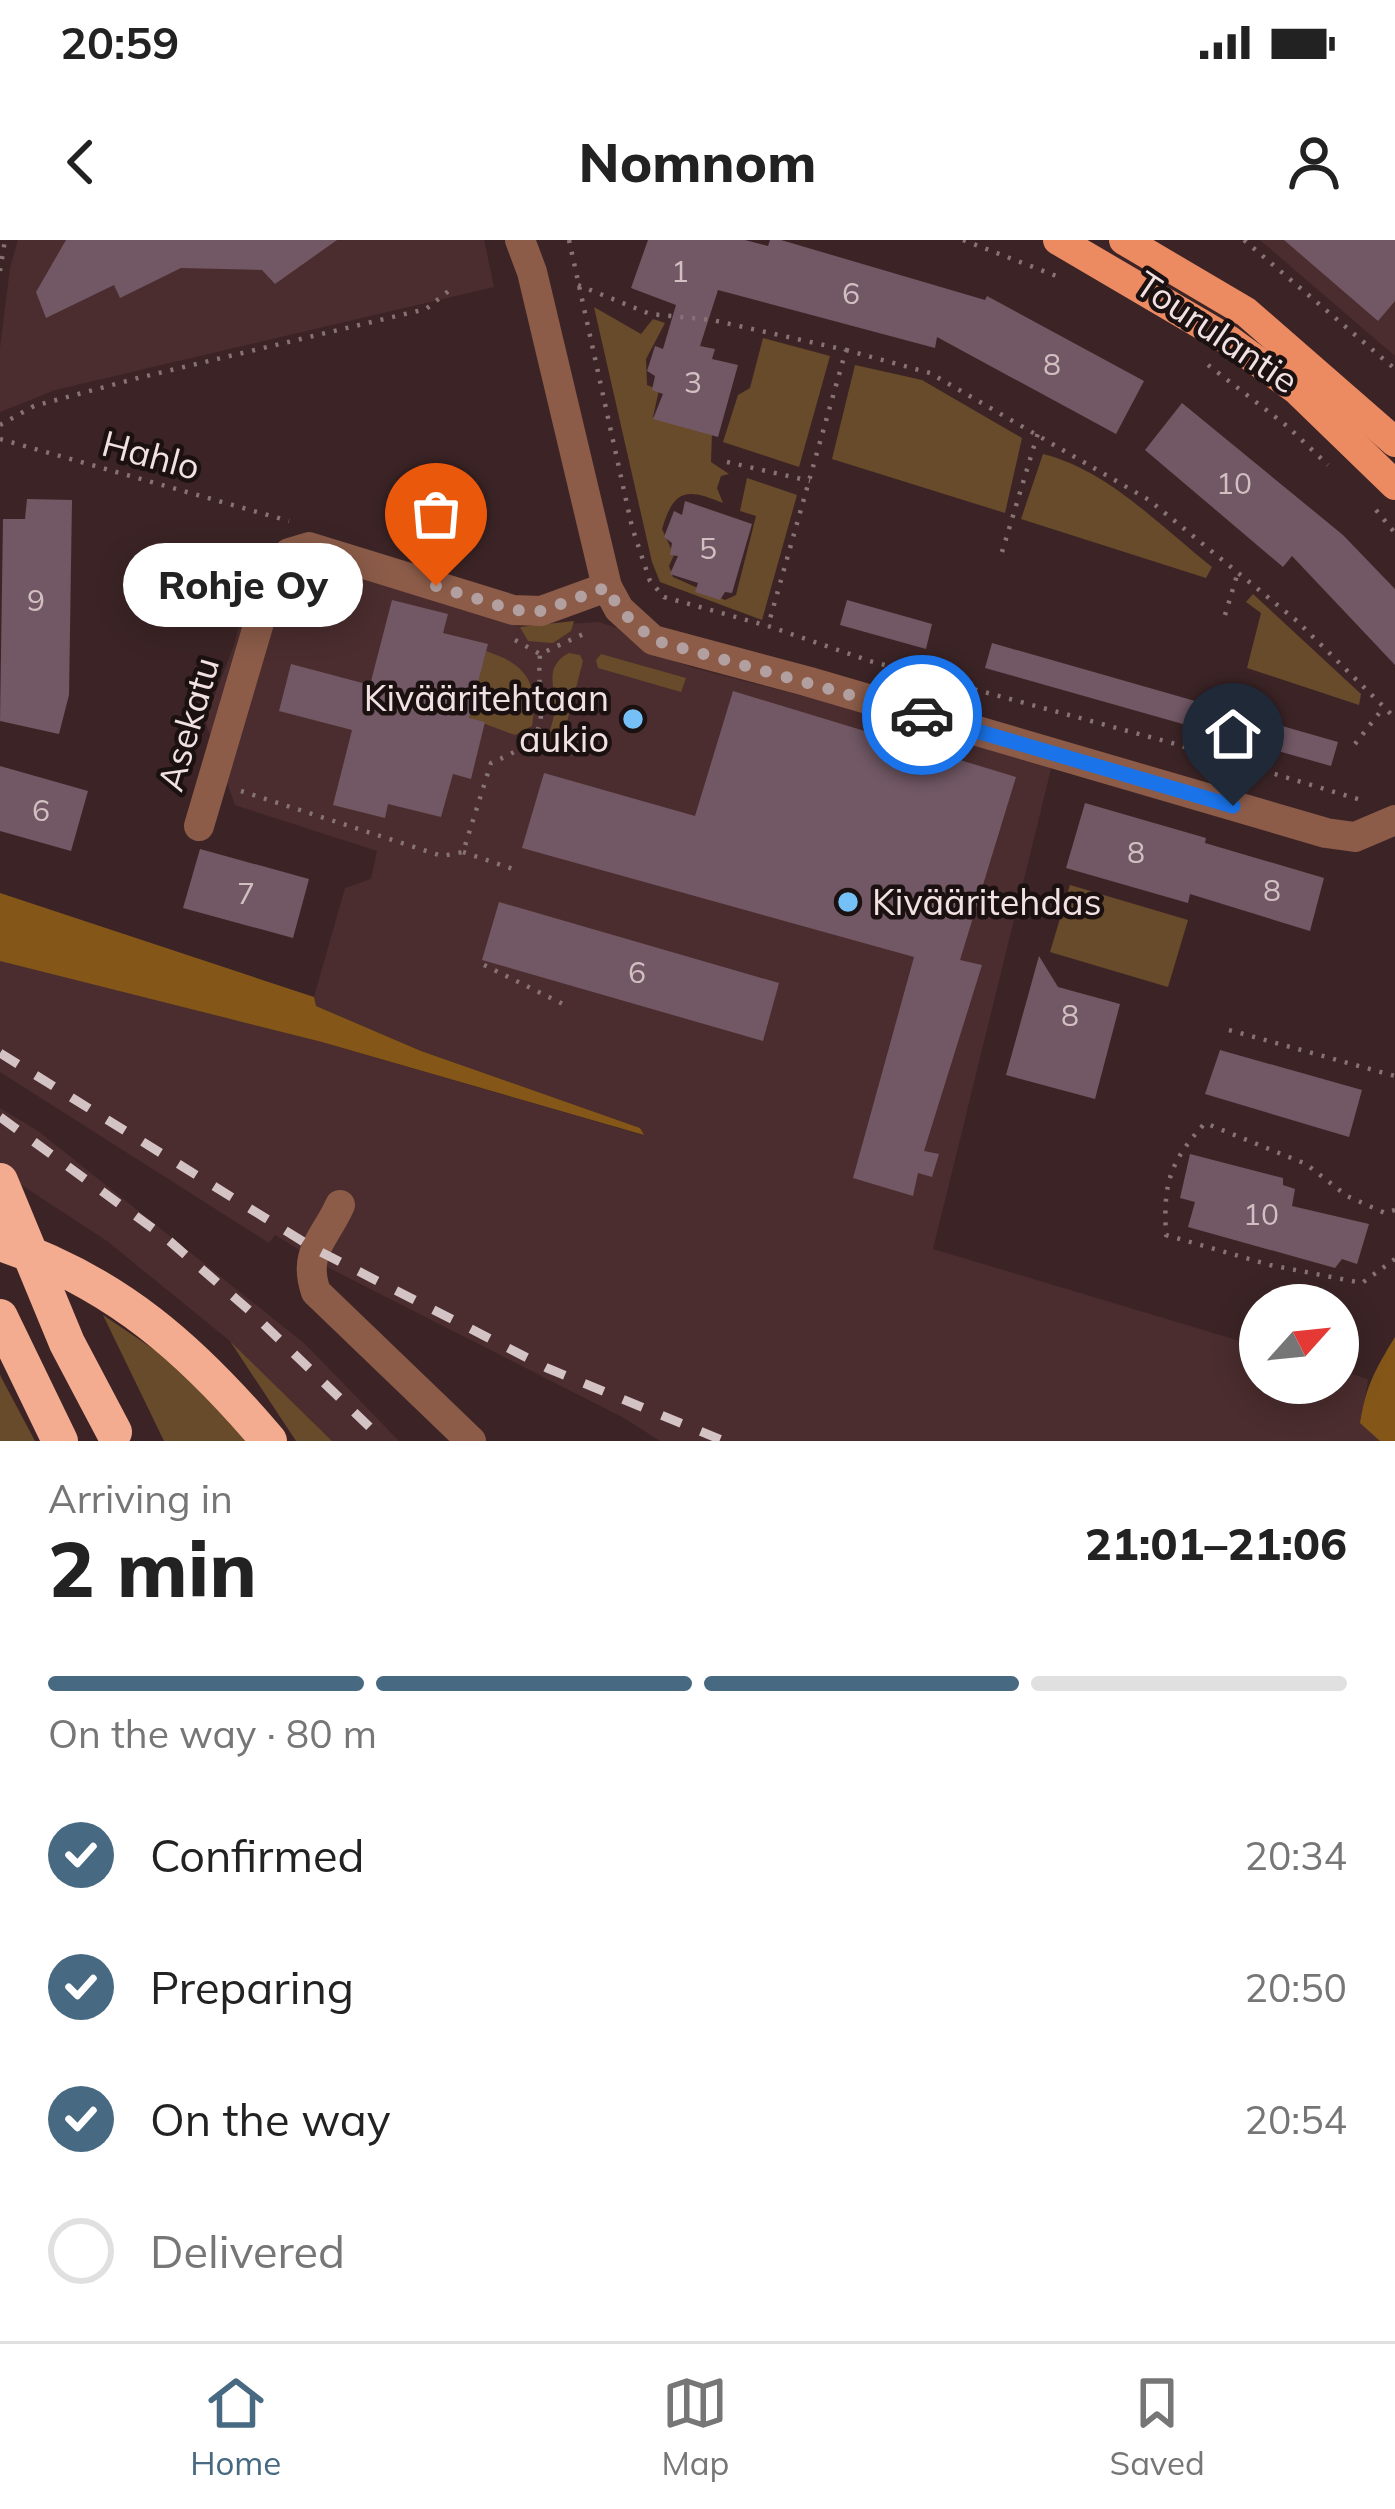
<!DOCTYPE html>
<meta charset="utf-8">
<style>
:root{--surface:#fff;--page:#f2f2f2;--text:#222;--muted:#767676;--line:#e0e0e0;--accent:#476981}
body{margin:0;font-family:Mulish,sans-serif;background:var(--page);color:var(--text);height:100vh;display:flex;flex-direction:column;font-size:45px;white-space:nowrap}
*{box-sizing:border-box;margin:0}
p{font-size:39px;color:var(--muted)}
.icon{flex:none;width:66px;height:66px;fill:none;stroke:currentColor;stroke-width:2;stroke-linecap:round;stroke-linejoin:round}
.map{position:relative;height:1201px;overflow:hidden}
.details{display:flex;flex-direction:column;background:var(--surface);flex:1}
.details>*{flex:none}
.needle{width:78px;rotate:63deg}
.fabs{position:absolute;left:1239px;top:1044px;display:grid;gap:24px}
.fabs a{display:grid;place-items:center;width:120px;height:120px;border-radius:50%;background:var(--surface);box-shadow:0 6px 30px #0003;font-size:60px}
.pin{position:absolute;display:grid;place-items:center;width:102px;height:102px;color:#fff;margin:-123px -51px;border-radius:50% 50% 50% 0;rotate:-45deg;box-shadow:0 0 12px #0007}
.pin .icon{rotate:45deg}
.courier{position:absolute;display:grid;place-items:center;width:120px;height:120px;margin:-60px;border:9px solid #1a73e8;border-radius:50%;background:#fff;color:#222;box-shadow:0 3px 15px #0007}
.bubble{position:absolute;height:84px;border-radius:42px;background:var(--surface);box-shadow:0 6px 30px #0003;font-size:39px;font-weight:800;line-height:84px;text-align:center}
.overview em{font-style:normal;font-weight:800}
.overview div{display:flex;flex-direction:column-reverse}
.overview{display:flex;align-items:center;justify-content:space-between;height:204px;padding:0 48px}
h1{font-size:78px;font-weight:800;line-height:90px}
.bar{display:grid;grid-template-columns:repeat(4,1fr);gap:18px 12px;align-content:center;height:144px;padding:0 48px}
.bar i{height:15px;border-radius:9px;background:var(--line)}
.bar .current{background:var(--accent)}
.bar p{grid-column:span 4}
ol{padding:0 48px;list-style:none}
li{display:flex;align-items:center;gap:36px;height:132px}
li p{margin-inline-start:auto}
li .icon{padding:12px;border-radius:50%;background:var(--accent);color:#fff;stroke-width:4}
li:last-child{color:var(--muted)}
li i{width:66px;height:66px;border:6px solid var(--line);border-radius:50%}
.status{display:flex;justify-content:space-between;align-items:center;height:84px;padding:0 60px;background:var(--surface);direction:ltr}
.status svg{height:33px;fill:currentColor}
header{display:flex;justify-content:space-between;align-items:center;height:156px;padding:0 48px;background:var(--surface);font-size:54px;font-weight:800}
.menu{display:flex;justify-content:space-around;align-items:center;height:168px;border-top:3px solid var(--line);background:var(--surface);font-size:33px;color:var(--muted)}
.menu a{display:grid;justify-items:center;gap:6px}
.menu .current{color:var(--accent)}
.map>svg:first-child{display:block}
.built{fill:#4b2d2f}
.green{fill:#684b2a}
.forest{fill:#845719}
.building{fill:#715864}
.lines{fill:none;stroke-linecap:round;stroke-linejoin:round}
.path{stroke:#877374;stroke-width:4.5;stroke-dasharray:3 9;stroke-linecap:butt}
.minor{stroke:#8c5c49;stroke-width:30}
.major{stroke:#ec8a62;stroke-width:30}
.highway{stroke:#f4ac90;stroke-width:36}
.rail{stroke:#d4c3c4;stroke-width:9;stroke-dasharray:21 21;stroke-linecap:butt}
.highway-bridge{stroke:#f4ac90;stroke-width:36}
.done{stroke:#b29fa0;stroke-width:12;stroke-dasharray:0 21.6}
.route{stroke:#1a73e8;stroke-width:15}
.poi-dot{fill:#75c0f6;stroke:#1c1111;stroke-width:4.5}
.labels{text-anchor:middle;stroke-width:9;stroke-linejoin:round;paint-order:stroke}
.number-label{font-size:30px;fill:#d1bfc2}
.street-label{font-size:36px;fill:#f1e1e2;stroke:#1c1111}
.poi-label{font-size:36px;fill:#f1e1e2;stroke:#1c1111;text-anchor:end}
</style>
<div class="status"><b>20:59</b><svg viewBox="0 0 49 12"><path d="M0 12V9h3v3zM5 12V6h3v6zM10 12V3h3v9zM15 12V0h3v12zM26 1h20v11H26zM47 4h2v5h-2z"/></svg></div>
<header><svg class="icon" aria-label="back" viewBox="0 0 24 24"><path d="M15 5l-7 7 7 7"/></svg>Nomnom<svg class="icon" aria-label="person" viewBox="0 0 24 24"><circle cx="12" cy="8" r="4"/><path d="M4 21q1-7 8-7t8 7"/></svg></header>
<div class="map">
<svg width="1395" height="1201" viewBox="0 0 1395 1201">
<rect width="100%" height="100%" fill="#3c2426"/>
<g class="built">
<polygon points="18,0 484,0 494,47 55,150 0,172 0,108 10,28"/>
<polygon points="1260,0 1395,0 1395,116"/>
<polygon points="259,305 398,343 520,387 599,382 617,388 643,411 694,428 1053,521 933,1009 1260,1107 1260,1143 1338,1143 1338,1130 1368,1139 1361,1183 1380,1201 660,1201 624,1178 331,1029 275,995 269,1003 0,832 0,721 322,802 642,895 640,888 421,811 316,766 314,757 345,648 371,639 377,611 235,565 205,481 234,405"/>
<polygon points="0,868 38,891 305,1104 399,1201 332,1201 230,1101 107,1001 0,931"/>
</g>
<g class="green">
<path d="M594 67 641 94 653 79 665 83 646 119 647 145 659 150 653 177 712 193 711 222 729 234 721 236 717 248 723 263C686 248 674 249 662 289L674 315 669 326 673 337 725 360 736 355 756 276 740 271 747 238 797 255 762 380 660 342 652 322Z"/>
<polygon points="763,98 830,116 799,227 723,202 738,155 750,148"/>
<polygon points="855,125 922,140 1022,198 1005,273 832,219"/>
<path d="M1043 214C1108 230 1161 287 1212 327L1206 338 1021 279Z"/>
<polygon points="1253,354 1361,454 1359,465 1247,428 1261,373 1246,362"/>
<polygon points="574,381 571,391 553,403 528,401 520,387"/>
<path d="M486 411C526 424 539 443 532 486L515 495 469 478Z"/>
<path d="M569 413 580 415 583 421 561 505 546 502C549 493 553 483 554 473 558 448 541 428 569 413Z"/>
<polygon points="601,414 686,438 681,452 598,428 596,420"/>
<polygon points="1070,645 1188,680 1168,747 1050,712"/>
<polygon points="103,1075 180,1127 247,1201 164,1201"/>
<polygon points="230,1101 332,1201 296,1201"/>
<polygon points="0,1134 1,1137 35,1201 0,1201"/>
</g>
<g class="forest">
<polygon points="0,653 314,757 316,766 421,811 640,888 644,895 322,802 0,721"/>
<path d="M1395 1097V1201H1380L1360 1183C1366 1145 1375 1130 1395 1097Z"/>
</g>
<g class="building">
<polygon points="66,0 337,0 275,44 262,30 181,28 120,58 114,45 46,78 36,52"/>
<polygon points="648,0 745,0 768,6 770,0 781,0 985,60 987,56 1144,141 1116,194 937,97 935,108 718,50 700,106 715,109 712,119 738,125 718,197 653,179 663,154 652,150 655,136 647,131 655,106 663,109 676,65 631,48"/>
<polygon points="1284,0 1395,0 1395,61 1378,81"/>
<polygon points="1182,163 1343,295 1395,349 1395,425 1292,316 1283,327 1145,210"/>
<polygon points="27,259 72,260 69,455 59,494 0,481 3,279 25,279"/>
<polygon points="685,261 752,284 732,353 725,352 720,360 695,352 698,343 670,334 678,316 670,315 672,303 664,297 674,271 682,275"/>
<polygon points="392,360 448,374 443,393 488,404 469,478 485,482 471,539 453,534 441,577 388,564 385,578 333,565 352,490 279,471 291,424 370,445"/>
<polygon points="847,360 932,384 926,409 840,385"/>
<polygon points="992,403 1338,502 1331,526 985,428"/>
<polygon points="733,451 1016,537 960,720 982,725 924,911 939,914 932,937 918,933 913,956 853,938 914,717 522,608 544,533 695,576"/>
<polygon points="0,526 88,551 71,611 0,591"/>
<polygon points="1085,563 1206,598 1205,603 1324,638 1310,691 1190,654 1188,663 1066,628"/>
<polygon points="200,609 309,639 293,698 183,668"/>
<polygon points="499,662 779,743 763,801 482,720"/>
<polygon points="1039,716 1058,747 1120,764 1095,859 1006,835"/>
<polygon points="1220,810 1362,850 1349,897 1205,854"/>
<polygon points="1190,914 1283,938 1283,945 1295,949 1292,966 1369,984 1357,1024 1342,1019 1335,1028 1188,987 1195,962 1180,958"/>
</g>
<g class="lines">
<g class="path">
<polyline points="569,0 632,287 650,341 664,357 768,386 870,421 1172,503 1361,560"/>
<polyline points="963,0 1059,37"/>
<polyline points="1244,0 1395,129"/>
<polyline points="0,31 5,0"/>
<polyline points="578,45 650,74 712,80 846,110 768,386"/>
<polyline points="846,110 930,133 1149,260 1297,381 1395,478"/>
<polyline points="1208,125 1287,186 1328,225"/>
<polyline points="0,185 34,166 138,138 426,69 451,49"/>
<polyline points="0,199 289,281"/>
<polyline points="727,222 810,241"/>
<polyline points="1376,270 1395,293"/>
<polyline points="1002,312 1038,193"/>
<polyline points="1225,375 1238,332"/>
<polyline points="515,400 540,414 590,391"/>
<polyline points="1355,504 1384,467"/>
<path d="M241 551 442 616 463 612 491 523C562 493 535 478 540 414"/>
<polyline points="463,612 513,629"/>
<polyline points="484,725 567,766"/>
<polyline points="1229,790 1395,836"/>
<path d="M1395 970 1385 973 1347 956 1306 924 1205 883C1170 922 1163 942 1166 995L1270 1025 1362 1043 1395 1019"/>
</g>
<g class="minor">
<polyline points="520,0 532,32 607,347 619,369 653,400 806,441 1326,593 1355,597 1395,580"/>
<polyline points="199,586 276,325 289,313 309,307 513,370 541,371 607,347"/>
<path d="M340 965C325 999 302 1012 316 1052L471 1201"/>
</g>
<g class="major">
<polyline points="1058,0 1230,101 1297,150 1395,245"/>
<polyline points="1124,0 1246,72 1395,202"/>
</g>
<g class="highway">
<path d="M0 1003C116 1042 192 1110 269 1201"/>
<polyline points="0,1077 60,1201"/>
</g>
<g class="rail">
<polyline points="0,813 315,1009 547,1128 724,1201"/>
<polyline points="0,877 166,998 250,1071 384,1201"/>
</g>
<polyline class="highway-bridge" points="0,941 67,1103 114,1192"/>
</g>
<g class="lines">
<polyline class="done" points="436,346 513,370 542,371 607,347 619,369 653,400 922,475"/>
<polyline class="route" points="922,475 1233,566"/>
</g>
<g class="poi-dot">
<circle cx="633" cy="479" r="12"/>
<circle cx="848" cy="662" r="12"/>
</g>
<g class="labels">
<g class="number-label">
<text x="680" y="42">1</text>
<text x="851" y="64">6</text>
<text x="1052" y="135">8</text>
<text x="693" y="153">3</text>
<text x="1234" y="254">10</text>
<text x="708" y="319">5</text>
<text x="36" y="371">9</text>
<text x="41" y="581">6</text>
<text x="1136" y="623">8</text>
<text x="1272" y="661">8</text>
<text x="246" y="664">7</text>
<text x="637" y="743">6</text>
<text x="1070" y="786">8</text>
<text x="1261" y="985">10</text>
</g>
<g class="street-label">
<text transform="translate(1217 92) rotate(34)" y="13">Tourulantie</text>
<text transform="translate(151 215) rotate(15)" y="13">Hahlo</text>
<text transform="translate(188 484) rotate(-74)" y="13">Asekatu</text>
</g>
<g class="poi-label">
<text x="609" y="471">Kivääritehtaan<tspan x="609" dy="41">aukio</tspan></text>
<text x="872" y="675" text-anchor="start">Kivääritehdas</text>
</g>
</g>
</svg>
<div class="fabs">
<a><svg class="needle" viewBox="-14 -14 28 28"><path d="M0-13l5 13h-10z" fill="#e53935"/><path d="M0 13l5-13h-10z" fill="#767676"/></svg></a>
</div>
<div class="pin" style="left:436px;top:346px;background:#ea580c"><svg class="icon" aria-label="bag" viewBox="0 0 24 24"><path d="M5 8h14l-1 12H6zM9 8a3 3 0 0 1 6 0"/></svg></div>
<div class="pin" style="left:1233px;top:566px;background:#1f2937"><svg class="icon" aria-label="home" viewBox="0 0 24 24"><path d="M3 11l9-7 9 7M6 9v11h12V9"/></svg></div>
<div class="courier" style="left:922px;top:475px"><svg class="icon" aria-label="car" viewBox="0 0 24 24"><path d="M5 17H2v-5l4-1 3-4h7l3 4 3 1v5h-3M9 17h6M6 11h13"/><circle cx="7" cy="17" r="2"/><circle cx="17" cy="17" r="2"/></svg></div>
<div class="bubble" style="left:123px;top:303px;width:240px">Rohje Oy</div>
</div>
<section class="details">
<div class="overview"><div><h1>2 min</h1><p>Arriving in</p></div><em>21:01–21:06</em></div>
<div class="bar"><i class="current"></i><i class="current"></i><i class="current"></i><i></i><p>On the way · 80 m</p></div>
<ol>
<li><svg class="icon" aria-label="check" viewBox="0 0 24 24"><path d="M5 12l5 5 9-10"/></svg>Confirmed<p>20:34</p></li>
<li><svg class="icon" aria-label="check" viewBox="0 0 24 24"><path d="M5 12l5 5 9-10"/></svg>Preparing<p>20:50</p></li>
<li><svg class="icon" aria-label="check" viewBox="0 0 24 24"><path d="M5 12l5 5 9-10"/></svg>On the way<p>20:54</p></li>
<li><i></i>Delivered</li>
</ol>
</section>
<nav class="menu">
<a class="current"><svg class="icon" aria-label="home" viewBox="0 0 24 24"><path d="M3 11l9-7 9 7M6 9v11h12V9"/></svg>Home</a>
<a><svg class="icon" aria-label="map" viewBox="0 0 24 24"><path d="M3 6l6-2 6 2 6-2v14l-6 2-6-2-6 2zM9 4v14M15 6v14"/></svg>Map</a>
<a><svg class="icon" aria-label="saved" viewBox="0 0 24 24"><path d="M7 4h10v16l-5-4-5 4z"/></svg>Saved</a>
</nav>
